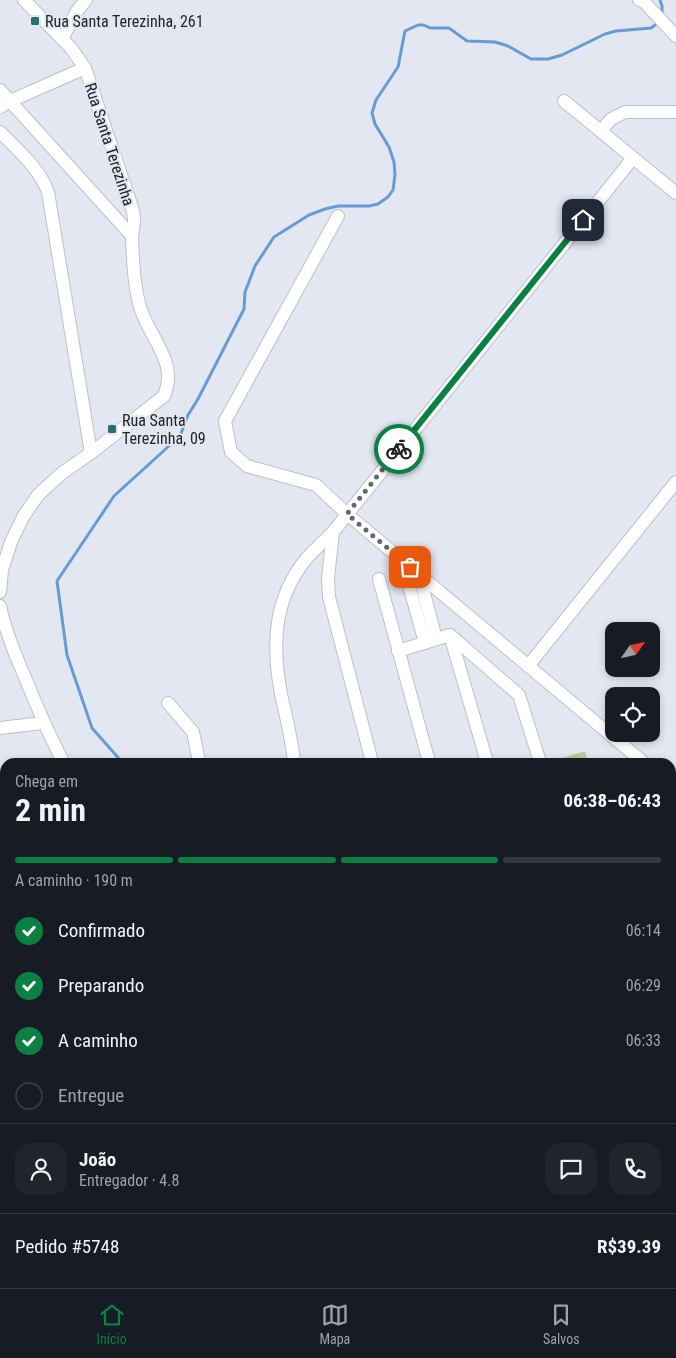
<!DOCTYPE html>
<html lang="pt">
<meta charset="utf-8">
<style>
:root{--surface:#171b24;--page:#20242c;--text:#f1f3f6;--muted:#9ea1a6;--line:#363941;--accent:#0b8043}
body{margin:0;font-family:"Roboto Condensed",sans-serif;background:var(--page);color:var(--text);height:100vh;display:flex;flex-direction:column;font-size:19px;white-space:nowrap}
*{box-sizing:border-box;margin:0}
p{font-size:16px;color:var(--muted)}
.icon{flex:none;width:28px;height:28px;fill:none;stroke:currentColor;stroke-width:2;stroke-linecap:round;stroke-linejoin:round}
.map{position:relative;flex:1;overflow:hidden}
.drawer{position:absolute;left:0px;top:758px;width:676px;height:531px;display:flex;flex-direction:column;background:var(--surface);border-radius:15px 15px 0 0;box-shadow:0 2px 8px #0003}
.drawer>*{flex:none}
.needle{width:32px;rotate:56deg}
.tools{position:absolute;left:605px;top:622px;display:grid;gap:10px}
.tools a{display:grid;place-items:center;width:55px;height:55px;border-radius:10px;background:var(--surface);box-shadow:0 2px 8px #0003;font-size:25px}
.pin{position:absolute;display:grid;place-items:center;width:42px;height:42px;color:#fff;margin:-21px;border-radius:10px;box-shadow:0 2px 8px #0006}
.courier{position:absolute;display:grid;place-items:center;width:50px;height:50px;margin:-25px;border:4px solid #0b8043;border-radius:50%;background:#fff;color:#222;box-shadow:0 1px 6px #0007}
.head em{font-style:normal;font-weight:700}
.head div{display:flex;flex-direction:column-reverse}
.head{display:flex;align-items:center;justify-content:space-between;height:85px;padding:0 15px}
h1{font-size:32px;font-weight:700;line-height:38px}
.bar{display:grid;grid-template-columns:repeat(4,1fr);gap:8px 5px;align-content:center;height:60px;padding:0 15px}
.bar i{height:6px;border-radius:4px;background:var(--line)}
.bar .on{background:var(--accent)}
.bar p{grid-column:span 4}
.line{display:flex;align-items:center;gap:12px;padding:0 15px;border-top:1px solid var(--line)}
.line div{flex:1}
.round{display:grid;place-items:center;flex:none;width:52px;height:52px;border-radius:15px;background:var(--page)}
ol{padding:0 15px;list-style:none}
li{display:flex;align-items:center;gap:15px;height:55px}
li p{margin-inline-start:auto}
li .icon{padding:5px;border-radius:50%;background:var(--accent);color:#fff;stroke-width:4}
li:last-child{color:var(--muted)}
li i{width:28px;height:28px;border:2px solid var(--line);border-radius:50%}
.tab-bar{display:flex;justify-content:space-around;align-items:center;height:70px;border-top:1px solid var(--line);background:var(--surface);font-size:14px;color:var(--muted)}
.tab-bar a{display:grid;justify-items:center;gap:2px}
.tab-bar .on{color:var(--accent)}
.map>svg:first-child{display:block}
.green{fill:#b8cda2}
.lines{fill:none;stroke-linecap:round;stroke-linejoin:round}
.stream{stroke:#669bd5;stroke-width:3}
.minor-casing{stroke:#bcc0c9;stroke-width:14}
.path{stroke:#9698a0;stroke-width:2;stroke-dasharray:4 4;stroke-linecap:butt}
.minor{stroke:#fff;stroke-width:12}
.done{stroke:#66686e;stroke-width:5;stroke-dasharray:0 9}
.route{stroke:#0b8043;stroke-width:6}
.poi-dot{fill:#256f76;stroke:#e3e7f1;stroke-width:2}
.labels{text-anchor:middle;stroke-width:4;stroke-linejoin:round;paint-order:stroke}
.poi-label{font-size:16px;fill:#222327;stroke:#e3e7f1;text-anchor:start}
.street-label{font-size:16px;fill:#222327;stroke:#e3e7f1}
</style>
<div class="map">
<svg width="676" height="1288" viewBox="0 0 676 1288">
<rect width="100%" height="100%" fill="#e3e7f1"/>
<g class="green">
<polygon points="585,751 588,762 563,762 562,758"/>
<rect x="177" y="1284" width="177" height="4"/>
</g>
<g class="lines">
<g class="stream">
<polyline points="660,0 662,6 662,16"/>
<polyline points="122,762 92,728 67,655 57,581 114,496 180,436 188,415 198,399 244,309 245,292 255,266 274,237 309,215 325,209 338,206 369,206 378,204 388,197 393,190 395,175 394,162 389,147 375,124 372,113 376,100 398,67 405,31 418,25 424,25 430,28 449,28 467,41 495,42 508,46 531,59 548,59 562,55 605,34 616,31 651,28 659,22"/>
<polyline points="278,1284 279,1288"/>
</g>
<g class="minor-casing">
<g id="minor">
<polyline points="639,0 644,2 676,36"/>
<polyline points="62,39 77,11 86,0"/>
<polyline points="0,90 132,236"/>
<polyline points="564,101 676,193"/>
<polyline points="0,107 10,101 85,68"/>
<polyline points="601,131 611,119 625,112 676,112"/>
<path d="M0 132C18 150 39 168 48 192L91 453"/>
<polyline points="338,216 225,421 231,452 247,466 316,485 347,514 643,762"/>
<polyline points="333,532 328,578 329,597 372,762"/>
<polyline points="402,560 425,643"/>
<polyline points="419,574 436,639"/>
<polyline points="379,579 429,762"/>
<path d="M0 592 2 570 11 542 23 517 38 495 62 473 91 453 164 396C179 362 149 338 140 307 134 285 133 262 132 239 132 232 134 226 134 220 134 214 132 207 130 201L85 68 71 48 24 0"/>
<path d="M0 606C5 630 14 652 24 675 36 705 49 734 63 762"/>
<polyline points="450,635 487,762"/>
<polyline points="398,651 450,635 519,695 540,762"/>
<polyline points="528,666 676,482"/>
<polyline points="168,703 193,732 199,762"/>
<polyline points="0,728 43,723"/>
<path d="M294 762C292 740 286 717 281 694 272 645 273 600 306 559 314 550 324 541 333 532L633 158"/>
<polyline points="671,786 676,790"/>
<polyline points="671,842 676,859"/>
<polyline points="0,907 5,907"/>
<polyline points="671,1183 676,1178"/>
<polyline points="453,1284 454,1288"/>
<polyline points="544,1284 546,1288"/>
<polyline points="29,1288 36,1284"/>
<polyline points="137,1288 137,1284"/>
<polyline points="151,1288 152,1284"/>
<polyline points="583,1288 587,1284"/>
</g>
</g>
<polyline class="path" points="366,1288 366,1284"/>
<use href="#minor" class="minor"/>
</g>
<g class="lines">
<polyline class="done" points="399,449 347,514 410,567"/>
<polyline class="route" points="399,449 583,220"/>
</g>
<g class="poi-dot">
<rect x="30" y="16" width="10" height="10" rx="2.5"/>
<rect x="107" y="424" width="10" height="10" rx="2.5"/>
</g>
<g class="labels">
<g class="poi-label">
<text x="45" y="27">Rua Santa Terezinha, 261</text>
<text x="122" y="426">Rua Santa<tspan x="122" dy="18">Terezinha, 09</tspan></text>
</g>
<g class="street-label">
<text transform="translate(110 144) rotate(72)" y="6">Rua Santa Terezinha</text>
</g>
</g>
</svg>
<div class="tools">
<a><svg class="needle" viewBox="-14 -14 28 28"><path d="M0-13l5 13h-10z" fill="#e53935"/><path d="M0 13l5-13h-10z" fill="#9ea1a6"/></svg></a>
<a><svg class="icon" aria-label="locate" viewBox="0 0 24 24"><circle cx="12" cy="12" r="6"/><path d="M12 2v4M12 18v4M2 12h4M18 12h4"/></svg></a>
</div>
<div class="pin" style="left:410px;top:567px;background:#ea580c"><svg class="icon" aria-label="bag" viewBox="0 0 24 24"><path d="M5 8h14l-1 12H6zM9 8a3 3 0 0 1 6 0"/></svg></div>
<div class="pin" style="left:583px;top:220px;background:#1f2937"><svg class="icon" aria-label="home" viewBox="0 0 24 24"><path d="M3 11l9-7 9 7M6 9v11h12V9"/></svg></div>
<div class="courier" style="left:399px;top:449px"><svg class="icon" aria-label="bike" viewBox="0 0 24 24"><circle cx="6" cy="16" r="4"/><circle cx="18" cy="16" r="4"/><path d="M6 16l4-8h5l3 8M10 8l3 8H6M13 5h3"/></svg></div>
<section class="drawer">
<div class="head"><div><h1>2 min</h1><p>Chega em</p></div><em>06:38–06:43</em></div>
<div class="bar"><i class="on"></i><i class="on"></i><i class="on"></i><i></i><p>A caminho · 190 m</p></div>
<ol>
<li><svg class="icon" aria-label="check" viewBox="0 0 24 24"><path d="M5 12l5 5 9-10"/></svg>Confirmado<p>06:14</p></li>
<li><svg class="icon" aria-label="check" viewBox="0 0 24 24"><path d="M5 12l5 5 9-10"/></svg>Preparando<p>06:29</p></li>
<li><svg class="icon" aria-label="check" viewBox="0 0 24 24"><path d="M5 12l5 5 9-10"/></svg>A caminho<p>06:33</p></li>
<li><i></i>Entregue</li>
</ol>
<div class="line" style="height:90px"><a class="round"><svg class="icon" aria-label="person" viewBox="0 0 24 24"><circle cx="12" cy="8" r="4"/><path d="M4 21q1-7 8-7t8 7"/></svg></a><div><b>João</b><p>Entregador · 4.8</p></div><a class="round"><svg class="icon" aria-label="chat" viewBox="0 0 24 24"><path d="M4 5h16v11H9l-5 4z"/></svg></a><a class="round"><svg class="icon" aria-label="phone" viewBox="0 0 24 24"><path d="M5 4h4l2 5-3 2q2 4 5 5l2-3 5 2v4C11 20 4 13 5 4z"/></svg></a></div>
<div class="line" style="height:65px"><div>Pedido #5748</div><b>R$39.39</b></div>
</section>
</div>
<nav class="tab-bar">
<a class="on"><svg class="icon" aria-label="home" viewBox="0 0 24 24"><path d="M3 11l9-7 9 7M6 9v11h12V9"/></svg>Início</a>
<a><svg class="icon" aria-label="map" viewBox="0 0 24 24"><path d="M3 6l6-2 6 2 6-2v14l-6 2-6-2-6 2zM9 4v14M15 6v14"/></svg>Mapa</a>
<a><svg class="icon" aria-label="saved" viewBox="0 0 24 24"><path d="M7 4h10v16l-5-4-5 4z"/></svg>Salvos</a>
</nav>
